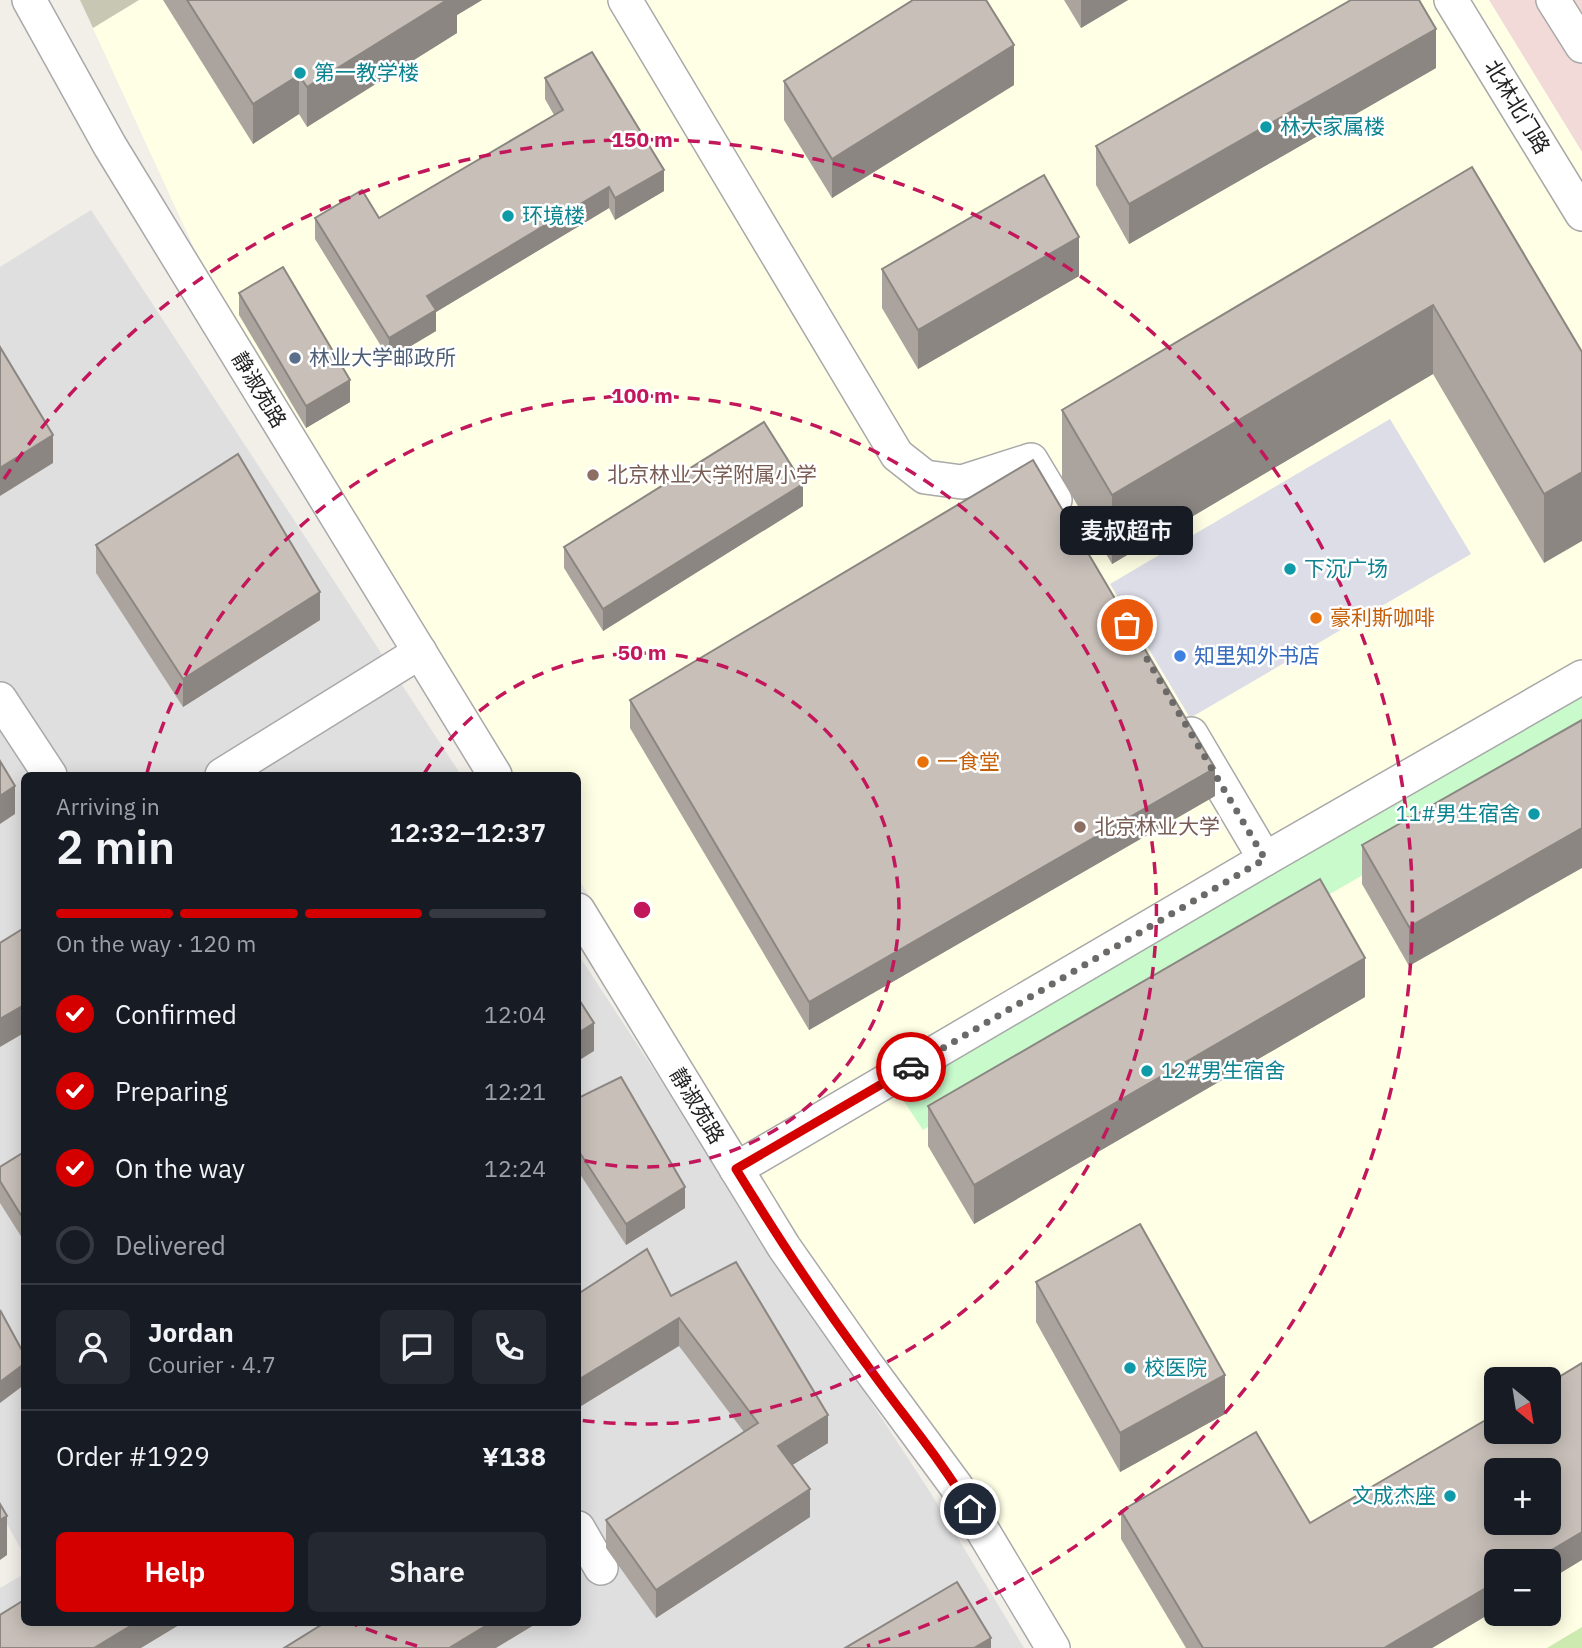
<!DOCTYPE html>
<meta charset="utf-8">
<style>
:root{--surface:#171b24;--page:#242831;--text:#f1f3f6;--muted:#9ea1a6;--line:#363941;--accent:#d40000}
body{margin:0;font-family:"IBM Plex Sans","Noto Sans SC",sans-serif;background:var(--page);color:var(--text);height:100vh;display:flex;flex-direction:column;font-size:26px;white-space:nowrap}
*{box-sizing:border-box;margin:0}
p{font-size:23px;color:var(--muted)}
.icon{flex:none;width:38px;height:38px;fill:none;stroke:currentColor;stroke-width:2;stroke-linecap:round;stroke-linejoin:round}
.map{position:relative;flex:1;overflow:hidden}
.panel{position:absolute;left:21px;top:772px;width:560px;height:854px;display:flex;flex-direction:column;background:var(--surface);border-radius:10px;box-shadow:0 4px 18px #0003}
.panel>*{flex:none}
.needle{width:46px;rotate:150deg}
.fabs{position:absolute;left:1484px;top:1367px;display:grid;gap:14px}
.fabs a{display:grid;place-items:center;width:77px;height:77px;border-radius:10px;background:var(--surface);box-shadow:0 4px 18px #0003;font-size:35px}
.pin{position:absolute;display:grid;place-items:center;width:60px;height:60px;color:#fff;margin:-30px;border:4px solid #fff;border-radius:50%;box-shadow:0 2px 7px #0007}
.courier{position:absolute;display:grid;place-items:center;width:70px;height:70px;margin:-35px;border:5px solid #d40000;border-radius:50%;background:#fff;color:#222;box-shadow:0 2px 9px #0007}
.bubble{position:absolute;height:49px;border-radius:10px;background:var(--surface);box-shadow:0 4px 18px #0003;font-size:23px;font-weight:600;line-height:49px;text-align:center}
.summary em{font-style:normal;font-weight:600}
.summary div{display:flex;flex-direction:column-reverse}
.summary{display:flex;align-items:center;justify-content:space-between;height:119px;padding:0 35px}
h1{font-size:46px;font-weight:600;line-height:52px}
.bar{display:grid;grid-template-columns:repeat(4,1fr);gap:10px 7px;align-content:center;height:84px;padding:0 35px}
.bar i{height:9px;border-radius:5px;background:var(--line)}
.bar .selected{background:var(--accent)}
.bar p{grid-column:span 4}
.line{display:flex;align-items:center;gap:18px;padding:0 35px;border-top:2px solid var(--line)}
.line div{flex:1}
.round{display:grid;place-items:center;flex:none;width:74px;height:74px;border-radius:10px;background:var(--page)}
ol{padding:0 35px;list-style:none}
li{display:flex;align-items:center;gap:21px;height:77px}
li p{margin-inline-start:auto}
li .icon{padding:7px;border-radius:50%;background:var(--accent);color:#fff;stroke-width:4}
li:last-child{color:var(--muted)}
li i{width:38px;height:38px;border:4px solid var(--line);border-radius:50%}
.button{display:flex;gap:14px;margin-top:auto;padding:14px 35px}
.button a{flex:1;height:80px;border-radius:10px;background:var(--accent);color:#fff;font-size:28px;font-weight:600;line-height:80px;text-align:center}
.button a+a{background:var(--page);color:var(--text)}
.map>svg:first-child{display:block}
.residential{fill:#e0dfdf}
.commercial{fill:#f2dad9}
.education{fill:#ffffe5;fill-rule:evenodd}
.construction{fill:#c7c7b4}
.grass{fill:#cdebb0}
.park{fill:#c8facc}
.plaza{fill:#dddde8}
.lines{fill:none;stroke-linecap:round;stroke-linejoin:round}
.minor-casing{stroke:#a9a9a9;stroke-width:36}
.minor{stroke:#fff;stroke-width:33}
.wall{fill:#aba49e}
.shaded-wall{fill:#8b8681}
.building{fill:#c7bfb8;stroke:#8b8681;stroke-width:2;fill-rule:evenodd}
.done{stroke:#6b6a68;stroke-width:7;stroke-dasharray:0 12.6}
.route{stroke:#d40000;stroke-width:9}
.ring{fill:none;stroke:#c2185b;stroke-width:3.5;stroke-dasharray:12 9}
.culture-dot{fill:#0f9aa8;stroke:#fff;stroke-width:2.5}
.service-dot{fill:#5c6f8a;stroke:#fff;stroke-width:2.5}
.education-dot{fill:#8d6e63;stroke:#fff;stroke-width:2.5}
.food-dot{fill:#e8710a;stroke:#fff;stroke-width:2.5}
.shop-dot{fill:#3f7fe0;stroke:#fff;stroke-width:2.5}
.labels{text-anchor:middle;stroke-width:5;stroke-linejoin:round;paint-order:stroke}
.culture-label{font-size:21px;fill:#0d838f;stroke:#fff;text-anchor:start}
.street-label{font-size:21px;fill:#222;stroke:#fff}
.service-label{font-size:21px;fill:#4e5e75;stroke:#fff;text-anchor:start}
.education-label{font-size:21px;fill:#785e54;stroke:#fff;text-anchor:start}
.food-label{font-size:21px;fill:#c56008;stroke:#fff;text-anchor:start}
.shop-label{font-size:21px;fill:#366cbe;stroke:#fff;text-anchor:start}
.centre{fill:#c2185b;stroke:#fff;stroke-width:3.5}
.ring-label{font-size:21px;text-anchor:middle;font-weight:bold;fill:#c2185b;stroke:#fff;stroke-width:5;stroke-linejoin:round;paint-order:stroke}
</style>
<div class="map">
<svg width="1582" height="1648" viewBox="0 0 1582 1648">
<rect width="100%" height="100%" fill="#f2efe9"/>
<g class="residential">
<polygon points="91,210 461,775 24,775 24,1555 0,1511 0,267"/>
<polygon points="578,954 932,1495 1024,1648 0,1648 0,1588 24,1574 24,1622 578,1622"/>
</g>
<polygon class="commercial" points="1489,0 1582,0 1582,152 1564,123"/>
<path class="education" d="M80 0H1489L1582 152V1648H1049L578 878V775H514L307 442 195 250ZM1496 1379H1549V1432H1496ZM1496 1470H1549V1522H1496ZM1496 1561H1549V1614H1496Z"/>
<polygon class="construction" points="80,0 139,0 93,28"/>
<polygon class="grass" points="1582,1627 1582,1648 1547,1648"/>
<polygon class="park" points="1582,689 1582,748 923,1130 891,1082"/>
<polygon class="plaza" points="1390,419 1471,554 1190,718 1110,584"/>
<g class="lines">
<g class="minor-casing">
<g id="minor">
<polyline points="29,0 110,146 495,775"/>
<polyline points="625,0 897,455 925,477 962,482 1031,460 1055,500"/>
<polyline points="1451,0 1582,214"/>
<polyline points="1553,0 1582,46"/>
<polyline points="0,699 50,775"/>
<polyline points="1191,734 1265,859"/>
<polyline points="222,775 420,652"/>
<polyline points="578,910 784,1247 866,1364 956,1486 1053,1648"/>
<polyline points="736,1169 1265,859 1582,677"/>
<polyline points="578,1528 601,1568"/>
</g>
</g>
<use href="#minor" class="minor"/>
</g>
<g class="wall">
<polygon points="163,0 482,0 457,15 457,33 307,127 299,114 253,144"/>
<polygon points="1064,0 1128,0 1081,28"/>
<polygon points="1436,68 1129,244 1096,185 1096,146"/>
<polygon points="545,78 664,191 615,220 609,208 436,312 436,331 389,359 315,239 315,218 379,218 554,115 545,99"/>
<polygon points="784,81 1014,85 832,198 784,120"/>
<polygon points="1472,167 1582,352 1544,563 1433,374 1112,564 1062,479 1062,410"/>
<polygon points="882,269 1079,276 918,369 882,308"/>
<polygon points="239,293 350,402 306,428 239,315"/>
<polygon points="803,506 603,631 564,568 564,547"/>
<polygon points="96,545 320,620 183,707 96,573"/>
<polygon points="630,700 1215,796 809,1030 630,728"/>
<polygon points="1582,720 1409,966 1362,884 1362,845"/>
<polygon points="1365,997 974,1224 928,1146 928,1106"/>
<polygon points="578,1098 685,1208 626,1245 578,1171"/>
<polygon points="24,1152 24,1241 0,1203 0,1167"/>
<polygon points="1036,1282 1225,1414 1120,1472 1036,1322"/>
<polygon points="671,1296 828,1443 792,1465 810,1517 656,1618 606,1548 606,1520 744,1432 679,1346"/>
<polygon points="1121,1511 1310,1523 1496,1561 1496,1610 1432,1648 1186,1648 1121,1539"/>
</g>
<g class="shaded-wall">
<polygon points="447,0 482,0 457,15 457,33 307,127 307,87"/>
<polygon points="1081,0 1128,0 1081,28"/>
<polygon points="1436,29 1436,68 1129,244 1129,204"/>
<polygon points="1014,45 1014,85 832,198 832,159"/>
<polygon points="299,75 299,114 253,144 253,104"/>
<polygon points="664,170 664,191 615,220 615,198"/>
<polygon points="609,187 609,208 436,312 436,331 389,359 389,338 427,296"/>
<polygon points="1079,237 1079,276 918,369 918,330"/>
<polygon points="1433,305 1433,374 1112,564 1112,495"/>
<polygon points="350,380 350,402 306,428 306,406"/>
<polygon points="53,435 53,463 0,496 0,468"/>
<polygon points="1582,472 1582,541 1544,563 1544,494"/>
<polygon points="803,484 803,506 603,631 603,609"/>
<polygon points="320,592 320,620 183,707 183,679"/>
<polygon points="1215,768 1215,796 809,1030 809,1002"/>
<polygon points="15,786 15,814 0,824 0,796"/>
<polygon points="1582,828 1582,868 1409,966 1409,927"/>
<polygon points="1365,958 1365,997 974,1224 974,1185"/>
<polygon points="24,1005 24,1033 0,1047 0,1019"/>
<polygon points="594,1023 594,1051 578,1061 578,1033"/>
<polygon points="685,1187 685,1208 626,1245 626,1224"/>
<polygon points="679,1318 679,1346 578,1408 578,1380"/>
<polygon points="24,1364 24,1385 0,1403 0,1382"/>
<polygon points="1225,1375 1225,1414 1120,1472 1120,1433"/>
<polygon points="828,1415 828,1443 778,1474 778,1446"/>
<polygon points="810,1489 810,1517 656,1618 656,1590"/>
<polygon points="7,1516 7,1555 0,1560 0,1520"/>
<polygon points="1582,1532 1582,1560 1549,1580 1549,1561 1533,1561"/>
<polygon points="1496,1582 1496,1610 1432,1648 1384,1648"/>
<polygon points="137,1622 184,1622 141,1648 94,1648"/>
<polygon points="492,1622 539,1622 496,1648 449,1648"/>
<polygon points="991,1638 991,1648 974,1648"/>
</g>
<g class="building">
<polygon points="187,0 447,0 307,87 299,75 253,104"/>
<polygon points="913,0 986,0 1014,45 832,159 784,81"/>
<polygon points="1351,0 1419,0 1436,29 1129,204 1096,146"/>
<polygon points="592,52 664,170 615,198 609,187 427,296 436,310 389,338 315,218 362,190 379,218 563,110 545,78"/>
<polygon points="1472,167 1582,352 1582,472 1544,494 1433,305 1112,495 1062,410"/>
<polygon points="1044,175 1079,237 918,330 882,269"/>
<polygon points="283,267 350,380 306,406 239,293"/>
<polygon points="0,347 53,435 0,468"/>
<polygon points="764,422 803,484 603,609 564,547"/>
<polygon points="238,454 320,592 183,679 96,545"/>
<polygon points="1033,460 1215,768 809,1002 630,700"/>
<polygon points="1582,720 1582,828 1409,927 1362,845"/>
<polygon points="0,761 15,786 0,796"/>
<polygon points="1320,879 1365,958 974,1185 928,1106"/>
<polygon points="24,928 24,1005 0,1019 0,943"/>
<polygon points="578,998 594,1023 578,1033"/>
<polygon points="621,1077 685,1187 626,1224 578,1150 578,1098"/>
<polygon points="24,1152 24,1220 0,1181 0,1167"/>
<polygon points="1140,1224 1225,1375 1120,1433 1036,1282"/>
<polygon points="647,1249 671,1296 736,1262 828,1415 778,1446 810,1489 656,1590 606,1520 758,1423 679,1318 578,1380 578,1294"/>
<polygon points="0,1310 24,1354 24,1364 0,1382"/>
<path d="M1582 1363V1532L1533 1561H1496V1582L1384 1648H1203L1121 1511 1256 1432 1310 1523 1496 1414V1432H1549V1383ZM1496 1470H1549V1522H1496Z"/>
<polygon points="0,1504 7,1516 0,1520"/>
<polygon points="957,1582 991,1638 974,1648 845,1648"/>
<polygon points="24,1600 24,1622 137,1622 94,1648 0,1648 0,1615"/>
<polygon points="326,1622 492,1622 449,1648 284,1648"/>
</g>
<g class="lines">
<polyline class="done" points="911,1067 1265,859 1127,625"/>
<path class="route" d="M911 1067 736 1169C777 1236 820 1302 867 1365 901 1413 940 1458 970 1509"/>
</g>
<g class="ring">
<path d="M424 774A257 257 0 1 1 578 1159"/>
<path d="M147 773A514 514 0 1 1 579 1420"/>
<path d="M417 1646A770 770 0 0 1 354 1624M4 479A770 770 0 1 1 867 1646"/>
</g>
<g class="culture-dot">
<circle cx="300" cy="73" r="7"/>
<circle cx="1266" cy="127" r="7"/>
<circle cx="508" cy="216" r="7"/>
<circle cx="1290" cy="569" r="7"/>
<circle cx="1534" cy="814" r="7"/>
<circle cx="1147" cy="1071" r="7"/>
<circle cx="1130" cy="1368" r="7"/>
<circle cx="1450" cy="1496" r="7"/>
</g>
<circle class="service-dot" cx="295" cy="358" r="7"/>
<g class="education-dot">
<circle cx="593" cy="475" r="7"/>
<circle cx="1080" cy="827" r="7"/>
</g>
<g class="food-dot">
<circle cx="1316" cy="618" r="7"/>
<circle cx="923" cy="762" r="7"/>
</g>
<circle class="shop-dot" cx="1180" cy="656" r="7"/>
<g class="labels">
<g class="culture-label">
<text x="314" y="80">第一教学楼</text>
<text x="1280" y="134">林大家属楼</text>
<text x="522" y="223">环境楼</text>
<text x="1304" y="576">下沉广场</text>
<text x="1520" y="821" text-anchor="end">11#男生宿舍</text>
<text x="1161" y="1078">12#男生宿舍</text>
<text x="1144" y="1375">校医院</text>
<text x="1436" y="1503" text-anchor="end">文成杰座</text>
</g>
<g class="street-label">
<text transform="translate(1517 107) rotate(59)" y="7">北林北门路</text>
<text transform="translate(259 390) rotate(59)" y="7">静淑苑路</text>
<text transform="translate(697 1106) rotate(59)" y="7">静淑苑路</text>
</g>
<g class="service-label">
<text x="309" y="365">林业大学邮政所</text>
</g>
<g class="education-label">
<text x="607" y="482">北京林业大学附属小学</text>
<text x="1094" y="834">北京林业大学</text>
</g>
<g class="food-label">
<text x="1330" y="625">豪利斯咖啡</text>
<text x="937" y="769">一食堂</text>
</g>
<g class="shop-label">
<text x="1194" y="663">知里知外书店</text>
</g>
</g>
<circle cx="642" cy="910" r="10" class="centre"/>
<g class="ring-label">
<text x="642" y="147">150 m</text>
<text x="642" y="403">100 m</text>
<text x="642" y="660">50 m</text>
</g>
</svg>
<div class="fabs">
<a><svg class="needle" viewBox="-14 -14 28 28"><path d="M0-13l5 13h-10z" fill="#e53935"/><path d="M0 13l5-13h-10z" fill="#9ea1a6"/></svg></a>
<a>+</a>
<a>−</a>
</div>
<div class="pin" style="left:1127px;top:625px;background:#ea580c"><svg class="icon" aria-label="bag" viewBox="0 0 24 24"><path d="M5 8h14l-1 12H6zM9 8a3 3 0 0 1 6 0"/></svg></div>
<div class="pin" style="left:970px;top:1509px;background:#1f2937"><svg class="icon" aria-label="home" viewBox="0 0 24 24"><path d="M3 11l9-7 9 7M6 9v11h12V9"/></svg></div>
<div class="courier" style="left:911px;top:1067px"><svg class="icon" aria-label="car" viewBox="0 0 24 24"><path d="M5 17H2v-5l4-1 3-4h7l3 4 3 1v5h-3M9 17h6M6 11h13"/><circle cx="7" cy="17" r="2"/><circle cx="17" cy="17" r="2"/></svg></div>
<div class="bubble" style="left:1060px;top:506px;width:133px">麦叔超市</div>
<section class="panel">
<div class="summary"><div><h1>2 min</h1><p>Arriving in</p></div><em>12:32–12:37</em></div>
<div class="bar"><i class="selected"></i><i class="selected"></i><i class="selected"></i><i></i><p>On the way · 120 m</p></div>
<ol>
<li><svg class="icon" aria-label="check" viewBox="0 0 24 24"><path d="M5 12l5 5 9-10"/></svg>Confirmed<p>12:04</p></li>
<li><svg class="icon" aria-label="check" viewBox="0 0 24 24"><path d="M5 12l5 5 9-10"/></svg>Preparing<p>12:21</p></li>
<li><svg class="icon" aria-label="check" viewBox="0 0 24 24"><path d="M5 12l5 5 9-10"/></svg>On the way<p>12:24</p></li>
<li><i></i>Delivered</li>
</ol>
<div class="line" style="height:126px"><a class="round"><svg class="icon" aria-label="person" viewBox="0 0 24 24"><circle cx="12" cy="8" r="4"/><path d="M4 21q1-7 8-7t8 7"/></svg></a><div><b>Jordan</b><p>Courier · 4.7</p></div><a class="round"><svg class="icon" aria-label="chat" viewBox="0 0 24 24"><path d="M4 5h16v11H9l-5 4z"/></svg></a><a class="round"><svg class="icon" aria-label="phone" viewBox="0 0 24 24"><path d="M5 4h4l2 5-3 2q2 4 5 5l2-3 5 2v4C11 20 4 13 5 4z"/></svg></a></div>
<div class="line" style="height:91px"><div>Order #1929</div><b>¥138</b></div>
<div class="button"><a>Help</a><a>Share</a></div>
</section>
</div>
